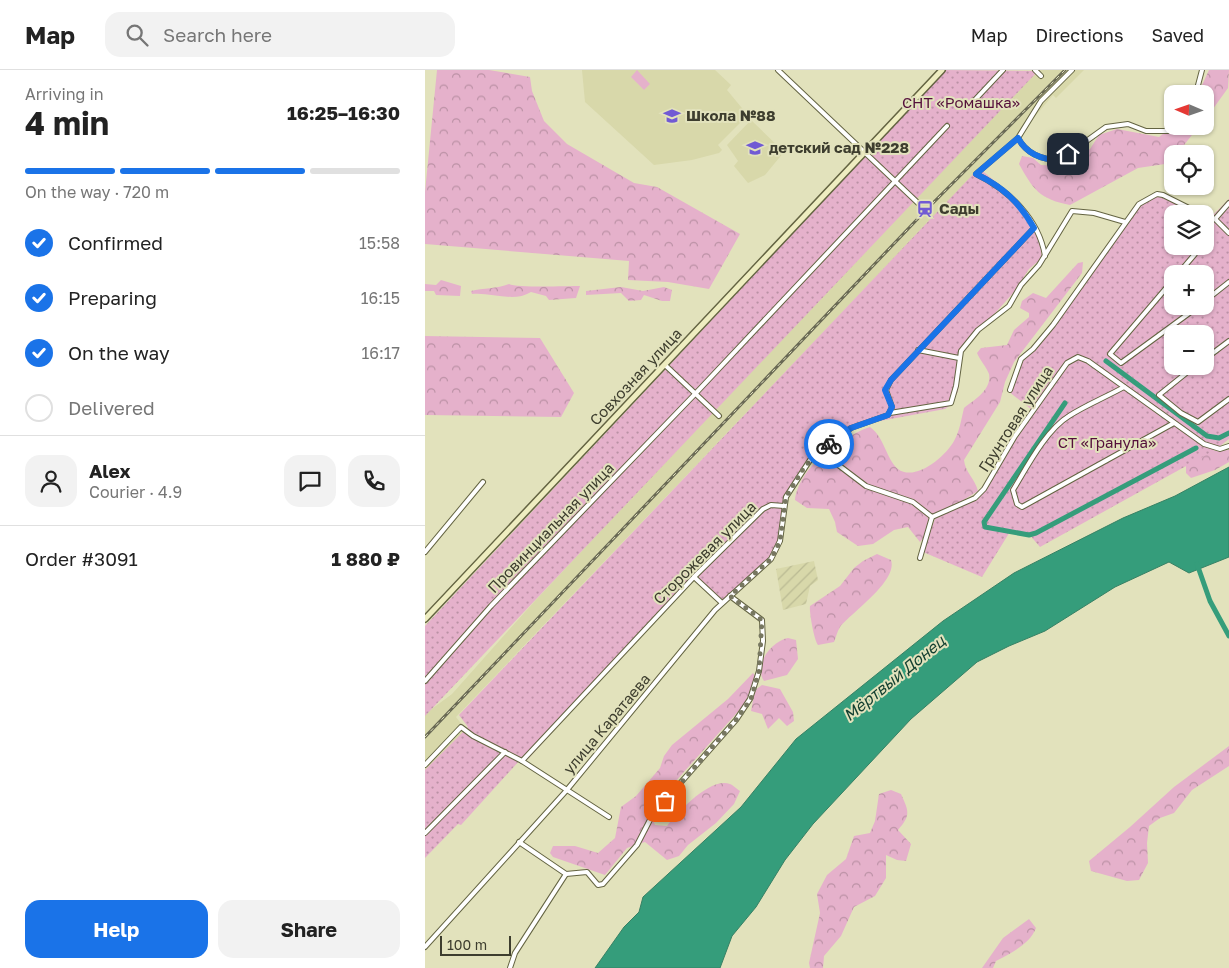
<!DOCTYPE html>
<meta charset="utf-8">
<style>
:root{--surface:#fff;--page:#f2f2f2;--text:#222;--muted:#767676;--line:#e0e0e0;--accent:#1a73e8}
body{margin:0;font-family:"Golos Text",sans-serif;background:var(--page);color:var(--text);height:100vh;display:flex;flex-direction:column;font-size:19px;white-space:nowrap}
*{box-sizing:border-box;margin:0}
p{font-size:16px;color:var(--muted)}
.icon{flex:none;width:28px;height:28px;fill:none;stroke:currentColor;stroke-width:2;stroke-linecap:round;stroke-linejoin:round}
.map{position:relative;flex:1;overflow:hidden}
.details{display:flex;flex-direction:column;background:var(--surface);width:425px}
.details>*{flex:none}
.needle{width:32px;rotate:272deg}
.controls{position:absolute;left:739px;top:15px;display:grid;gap:10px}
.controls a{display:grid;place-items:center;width:50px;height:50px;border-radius:10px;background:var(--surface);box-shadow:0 1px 4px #0004;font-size:25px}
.scale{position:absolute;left:15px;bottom:12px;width:71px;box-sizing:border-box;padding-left:5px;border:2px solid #3d3d2e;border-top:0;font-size:14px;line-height:18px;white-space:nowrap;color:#3d3d2e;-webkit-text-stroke:4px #e2e2bc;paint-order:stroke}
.pin{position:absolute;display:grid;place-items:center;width:42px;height:42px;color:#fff;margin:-21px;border-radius:10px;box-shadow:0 2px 8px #0006}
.courier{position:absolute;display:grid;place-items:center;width:50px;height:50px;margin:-25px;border:4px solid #1a73e8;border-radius:50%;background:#fff;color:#222;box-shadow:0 1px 6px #0007}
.summary em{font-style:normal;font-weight:700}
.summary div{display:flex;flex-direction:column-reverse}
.summary{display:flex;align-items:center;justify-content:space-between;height:85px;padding:0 25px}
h1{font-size:32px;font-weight:700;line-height:38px}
.bar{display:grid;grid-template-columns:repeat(4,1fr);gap:8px 5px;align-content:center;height:60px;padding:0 25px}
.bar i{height:6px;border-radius:4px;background:var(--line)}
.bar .selected{background:var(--accent)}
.bar p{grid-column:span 4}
.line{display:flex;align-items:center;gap:12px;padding:0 25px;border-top:1px solid var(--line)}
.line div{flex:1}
.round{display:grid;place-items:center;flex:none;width:52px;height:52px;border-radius:15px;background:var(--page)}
ol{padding:0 25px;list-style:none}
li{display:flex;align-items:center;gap:15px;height:55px}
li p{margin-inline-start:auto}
li .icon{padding:5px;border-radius:50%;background:var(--accent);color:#fff;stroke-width:4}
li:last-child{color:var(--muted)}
li i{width:28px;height:28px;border:2px solid var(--line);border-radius:50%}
.action{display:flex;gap:10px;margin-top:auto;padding:10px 25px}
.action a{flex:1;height:58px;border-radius:15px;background:var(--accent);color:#fff;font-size:20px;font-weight:700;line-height:58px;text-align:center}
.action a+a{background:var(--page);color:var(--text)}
header{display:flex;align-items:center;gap:30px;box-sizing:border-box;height:70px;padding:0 25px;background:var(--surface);border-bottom:1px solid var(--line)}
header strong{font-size:24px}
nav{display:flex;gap:28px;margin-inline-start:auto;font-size:18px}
.search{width:350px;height:45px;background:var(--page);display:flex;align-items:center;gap:12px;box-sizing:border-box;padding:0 18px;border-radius:15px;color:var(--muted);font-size:19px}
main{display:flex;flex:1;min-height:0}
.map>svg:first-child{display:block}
.built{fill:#d8d8aa}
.industrial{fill:url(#industrial-furrows)}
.grass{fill:#e5b1cb}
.forest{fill:url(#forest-crowns)}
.garden{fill:url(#garden-dots);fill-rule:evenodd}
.water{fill:#359d7b;stroke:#378064}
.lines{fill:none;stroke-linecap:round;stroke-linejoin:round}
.canal{stroke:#359d7b;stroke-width:5}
.street-casing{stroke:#646442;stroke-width:6}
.secondary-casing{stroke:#646442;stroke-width:8}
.street{stroke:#fff;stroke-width:4}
.secondary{stroke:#eeedc0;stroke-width:5}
.rail-casing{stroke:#696954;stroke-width:3}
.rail{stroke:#e2e2bc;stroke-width:1;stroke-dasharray:4;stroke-linecap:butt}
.done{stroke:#777760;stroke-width:5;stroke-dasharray:0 9}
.route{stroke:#1a73e8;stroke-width:6}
.labels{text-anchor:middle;stroke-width:4;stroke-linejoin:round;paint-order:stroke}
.park-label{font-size:15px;fill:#550f3b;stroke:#e2e2bc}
.poi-label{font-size:15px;font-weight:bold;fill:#3d3d2e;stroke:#e2e2bc;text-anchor:start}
.street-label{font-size:15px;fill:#3d3d2e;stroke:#e2e2bc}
.water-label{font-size:16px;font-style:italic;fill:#113e2f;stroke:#e2e2bc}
</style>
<header>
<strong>Map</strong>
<div class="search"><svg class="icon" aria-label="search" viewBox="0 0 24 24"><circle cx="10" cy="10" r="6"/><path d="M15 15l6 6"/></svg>Search here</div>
<nav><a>Map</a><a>Directions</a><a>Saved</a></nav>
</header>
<main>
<section class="details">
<div class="summary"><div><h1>4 min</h1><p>Arriving in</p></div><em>16:25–16:30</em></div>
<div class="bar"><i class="selected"></i><i class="selected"></i><i class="selected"></i><i></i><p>On the way · 720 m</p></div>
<ol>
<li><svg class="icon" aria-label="check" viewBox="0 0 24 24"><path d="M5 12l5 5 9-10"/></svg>Confirmed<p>15:58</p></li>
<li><svg class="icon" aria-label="check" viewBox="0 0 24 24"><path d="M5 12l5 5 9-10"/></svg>Preparing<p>16:15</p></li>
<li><svg class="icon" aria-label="check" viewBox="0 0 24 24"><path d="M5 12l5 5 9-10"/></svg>On the way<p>16:17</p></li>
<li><i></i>Delivered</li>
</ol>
<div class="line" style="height:90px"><a class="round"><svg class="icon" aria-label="person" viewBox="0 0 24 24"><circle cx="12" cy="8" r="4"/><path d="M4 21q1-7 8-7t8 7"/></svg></a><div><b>Alex</b><p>Courier · 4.9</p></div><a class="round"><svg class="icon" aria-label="chat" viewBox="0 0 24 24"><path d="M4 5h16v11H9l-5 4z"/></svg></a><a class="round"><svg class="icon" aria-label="phone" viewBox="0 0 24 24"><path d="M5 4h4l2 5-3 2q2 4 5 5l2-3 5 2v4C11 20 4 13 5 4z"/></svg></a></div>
<div class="line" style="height:65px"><div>Order #3091</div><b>1 880 ₽</b></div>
<div class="action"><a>Help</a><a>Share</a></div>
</section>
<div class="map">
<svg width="804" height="898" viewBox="0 0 804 898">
<defs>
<pattern id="industrial-furrows" width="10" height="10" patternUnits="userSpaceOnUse" patternTransform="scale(1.25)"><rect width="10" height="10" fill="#d8d8aa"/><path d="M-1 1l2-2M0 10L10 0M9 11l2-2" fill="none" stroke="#baba93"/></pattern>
<pattern id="forest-crowns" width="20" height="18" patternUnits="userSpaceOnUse" patternTransform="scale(1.25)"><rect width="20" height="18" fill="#e5b1cb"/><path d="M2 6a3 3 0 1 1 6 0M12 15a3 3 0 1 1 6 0" fill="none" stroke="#bb91a5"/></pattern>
<pattern id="garden-dots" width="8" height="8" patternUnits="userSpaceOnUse" patternTransform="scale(1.25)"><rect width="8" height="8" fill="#e5b1cb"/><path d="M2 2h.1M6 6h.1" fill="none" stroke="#bb91a5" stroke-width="1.8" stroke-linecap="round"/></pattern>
</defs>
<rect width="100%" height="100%" fill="#e2e2bc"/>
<g class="built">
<polygon points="157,0 290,0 306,15 302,20 321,43 316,48 318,50 293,75 297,80 294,83 267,90 229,95 160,32"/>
<polygon points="611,0 659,0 631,28 628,25 597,62 595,68 549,104 31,647 41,660 0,705 0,644 27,624 108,533 493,123 612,2"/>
<polygon points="326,50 359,82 340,105 323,113 309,96 313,91 302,75"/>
</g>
<polygon class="industrial" points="389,491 393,510 385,516 381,534 358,540 351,499"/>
<polygon class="grass" points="212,0 225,14 219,20 206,7"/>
<g class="forest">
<polygon points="12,0 64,0 105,7 107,21 119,51 142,74 209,113 232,117 315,164 284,219 243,212 203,210 204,191 0,174 0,122"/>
<polygon points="784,0 804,0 803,18 780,50 780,24 773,24"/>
<path d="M747 45 748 56H774L752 84H748L747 88 740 94 713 98 645 135C614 129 608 119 594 94L597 86 608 88 616 95 634 96 665 79 674 65 692 59 734 67 739 63Z"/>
<path d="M658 192 657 203 589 292 580 312 575 332 539 390C540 402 550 409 553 421L521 441 512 443 504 448 501 465 495 472 483 457 469 460 448 474 433 476 412 462 410 452 404 439 382 438 370 430C371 417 382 399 392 391L398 392C410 376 426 363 445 357 460 368 461 389 473 399 490 412 520 387 529 371 535 360 536 350 539 338 549 330 567 320 564 304 562 298 555 290 552 283L556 278 582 275 589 260 604 247V243L595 238 597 231 608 223 621 228 653 193Z"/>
<polygon points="16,210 36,216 35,226 11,225 9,221 0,221 0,214 11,215"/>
<path d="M84 214C92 218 141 216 155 216L151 228 124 230 121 226 106 222C89 233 66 222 47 224L46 221C58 218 72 219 84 214Z"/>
<polygon points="196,217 218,221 239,217 247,220 245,231 237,231 219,225 216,230 204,231 196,223 161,225 161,221"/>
<polygon points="0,266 115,268 149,323 136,347 0,345"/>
<polygon points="804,380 804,392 790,400 766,408 761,403 761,392 783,381"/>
<path d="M452 484 466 490C473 511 427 542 415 557 412 562 411 567 409 572L393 575C389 570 384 541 385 536L415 516 429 498 438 491Z"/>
<path d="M363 568 371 570 373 589 362 605 339 611C328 594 347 571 363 568Z"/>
<path d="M328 603 332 608 318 636 224 741 230 755 242 756C253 742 285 707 305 714 308 715 312 719 315 721L309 734 291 753 263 775 254 786 242 790 220 772 202 778 180 805 128 787 125 783 128 776H150L173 783 190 768 196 737 211 726 235 698 239 686 247 675 303 629Z"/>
<polygon points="337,615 355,619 368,642 369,651 362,656 354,648 343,659 337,644 326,641 330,620"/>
<polygon points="804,676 804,696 767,720 749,743 735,748 724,756 722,773 723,793 714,810 702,811 666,801 664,791 705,757 749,717"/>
<path d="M466 720 476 724C484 742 486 745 473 760L486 774 481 791 472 790 461 785V808L450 826 429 837 416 866 399 886 398 898H385L384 893 395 843 392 824 402 805 421 789 429 766 445 763 450 751 454 724Z"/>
<path d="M604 849 611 858C605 874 586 883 571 891L568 898H557L578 868Z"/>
</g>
<g class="garden">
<polygon points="521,0 613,1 0,646 0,556"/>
<path d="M554 98C589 128 612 139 617 188L604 199 589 222 538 279 533 321 527 334 520 339 444 353 430 359 396 384 372 407 361 428 353 480 299 534 269 507 102 690H95L36 755 33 754 0 788V700L43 657 34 645Z"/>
<path d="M734 124 779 144H748V176H780V144L788 145 804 129V369L790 380 615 477 603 463 586 460 557 507 498 482 512 443 521 441 554 422 607 340 583 321 596 291 647 228 702 148 723 128ZM748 204H780V236H748ZM748 264H780V296H748Z"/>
</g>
<polygon class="water" points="804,397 804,487 764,503 744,492 690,517 620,561 584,576 552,592 486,649 388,754 360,790 331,837 307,866 295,898 170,898 199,857 214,842 218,827 316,737 371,669 518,551 589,503 698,448 750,426"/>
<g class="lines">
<g class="canal">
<polyline points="681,291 782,366 794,368 804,363"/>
<polyline points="640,333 559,452 560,457 604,465 611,463 771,378"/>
<polyline points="772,494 785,531 804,566"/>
</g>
<g class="street-casing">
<g id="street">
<polyline points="353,0 493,133"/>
<polyline points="610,0 616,6"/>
<polyline points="768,24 772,19 777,0"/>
<polyline points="547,33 578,0"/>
<path d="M593 68C602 85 617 90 635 90L681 57 703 54 721 61H743L748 55"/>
<polyline points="780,146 790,149 804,163"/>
<polyline points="790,149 804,133"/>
<path d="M620 186C614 149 584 120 551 104L593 68 616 31 647 0"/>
<polyline points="753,204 770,184 771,176"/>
<polyline points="748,210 685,284 696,293 774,236"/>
<polyline points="780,231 804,212"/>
<polyline points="493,280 534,288"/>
<polyline points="780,289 804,271"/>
<polyline points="240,295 294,346"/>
<polyline points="770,296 734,325 756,343 773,352 804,329"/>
<path d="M699 317C681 327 661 335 644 346 621 360 602 397 588 420L592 434 597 437 749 353"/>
<polyline points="585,320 596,289 608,279 628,255 714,134 732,124 738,125 776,144"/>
<polyline points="465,343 526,333 531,316 536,281 553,260 584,236 596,215 614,195 647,141 669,143 700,152"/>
<polyline points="397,379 408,391 441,416 488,432 507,447 550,428 559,419 590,366 642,293 653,287 663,291 779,374 795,379 804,376"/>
<polyline points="0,482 58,412"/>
<polyline points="495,488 507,447"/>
<polyline points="269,507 297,533"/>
<polyline points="0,611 66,536 271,323 522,56"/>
<polyline points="97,691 269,507 338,439 346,435 359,436"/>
<polyline points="0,695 36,657 48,666 97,691 184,747"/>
<polyline points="0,763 80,682"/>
<polyline points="94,772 141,804"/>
<polyline points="0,877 141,721 290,540 346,489 355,471 361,427 387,387 426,358 463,345 467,337 461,320 466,310 609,158"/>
<polyline points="85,898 90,883 141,804 162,802 173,815 178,814 212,775 228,744 311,650 325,629 334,601 338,571 337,550 305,526"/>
</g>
</g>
<g class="secondary-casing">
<polyline id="secondary" points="0,549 517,0"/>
</g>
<use href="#street" class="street"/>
<use href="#secondary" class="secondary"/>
<g class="rail-casing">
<polyline id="rail" points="0,667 501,140 640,0"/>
</g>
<use href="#rail" class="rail"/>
</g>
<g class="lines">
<polyline class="done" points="240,731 311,650 326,629 334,601 337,550 305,526 346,489 355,471 361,427 380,396 404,374"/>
<path class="route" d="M404 374 426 358 463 345 467 337 460 320 466 310 609 158C594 132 578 117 551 104L593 68C602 85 617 90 635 90L643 84"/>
</g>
<defs>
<g id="school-bare" transform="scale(1.35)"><path d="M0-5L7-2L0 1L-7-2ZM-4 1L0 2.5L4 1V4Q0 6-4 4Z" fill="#715ad4" stroke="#e2e2bc" stroke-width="2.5" paint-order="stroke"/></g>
<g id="station-bare" transform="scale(1.35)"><path d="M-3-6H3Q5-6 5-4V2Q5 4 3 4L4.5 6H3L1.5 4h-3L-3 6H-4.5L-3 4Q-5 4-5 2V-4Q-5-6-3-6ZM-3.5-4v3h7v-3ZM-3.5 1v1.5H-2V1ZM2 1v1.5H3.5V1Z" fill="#715ad4" stroke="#e2e2bc" stroke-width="2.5" paint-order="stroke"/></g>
</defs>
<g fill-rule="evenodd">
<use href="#school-bare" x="247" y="46"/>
<use href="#school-bare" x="330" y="78"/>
<use href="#station-bare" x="500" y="139"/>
</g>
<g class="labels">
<g class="park-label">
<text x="536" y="38">СНТ «Ромашка»</text>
<text x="682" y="378">СТ «Гранула»</text>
</g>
<g class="poi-label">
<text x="261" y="51">Школа №88</text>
<text x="344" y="83">детский сад №228</text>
<text x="514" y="144">Сады</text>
</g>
<g class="street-label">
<text transform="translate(211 307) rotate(-47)" y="5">Совхозная улица</text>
<text transform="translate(591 349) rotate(-57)" y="5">Грунтовая улица</text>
<text transform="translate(126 458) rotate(-46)" y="5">Провинциальная улица</text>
<text transform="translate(280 483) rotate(-45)" y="5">Сторожевая улица</text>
<text transform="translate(182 654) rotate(-50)" y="5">улица Каратаева</text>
</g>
<g class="water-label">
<text transform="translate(469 608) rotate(-39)" y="6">Мёртвый Донец</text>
</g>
</g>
</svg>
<div class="controls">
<a><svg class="needle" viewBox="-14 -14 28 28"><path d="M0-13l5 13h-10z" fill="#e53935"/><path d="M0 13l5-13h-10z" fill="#767676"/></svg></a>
<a><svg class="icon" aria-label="locate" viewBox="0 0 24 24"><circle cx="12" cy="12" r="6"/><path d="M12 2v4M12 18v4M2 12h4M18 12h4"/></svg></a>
<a><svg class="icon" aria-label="layers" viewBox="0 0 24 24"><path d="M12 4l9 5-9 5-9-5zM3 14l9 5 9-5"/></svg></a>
<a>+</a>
<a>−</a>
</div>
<div class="scale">100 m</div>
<div class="pin" style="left:240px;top:731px;background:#ea580c"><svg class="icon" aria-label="bag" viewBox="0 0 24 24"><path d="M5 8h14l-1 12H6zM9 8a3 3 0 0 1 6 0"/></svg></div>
<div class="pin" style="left:643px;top:84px;background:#1f2937"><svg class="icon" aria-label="home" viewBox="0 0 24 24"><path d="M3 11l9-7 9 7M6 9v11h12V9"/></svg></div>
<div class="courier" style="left:404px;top:374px"><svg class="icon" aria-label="bike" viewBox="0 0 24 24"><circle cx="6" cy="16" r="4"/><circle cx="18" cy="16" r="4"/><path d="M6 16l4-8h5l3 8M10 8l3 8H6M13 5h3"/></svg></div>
</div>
</main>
